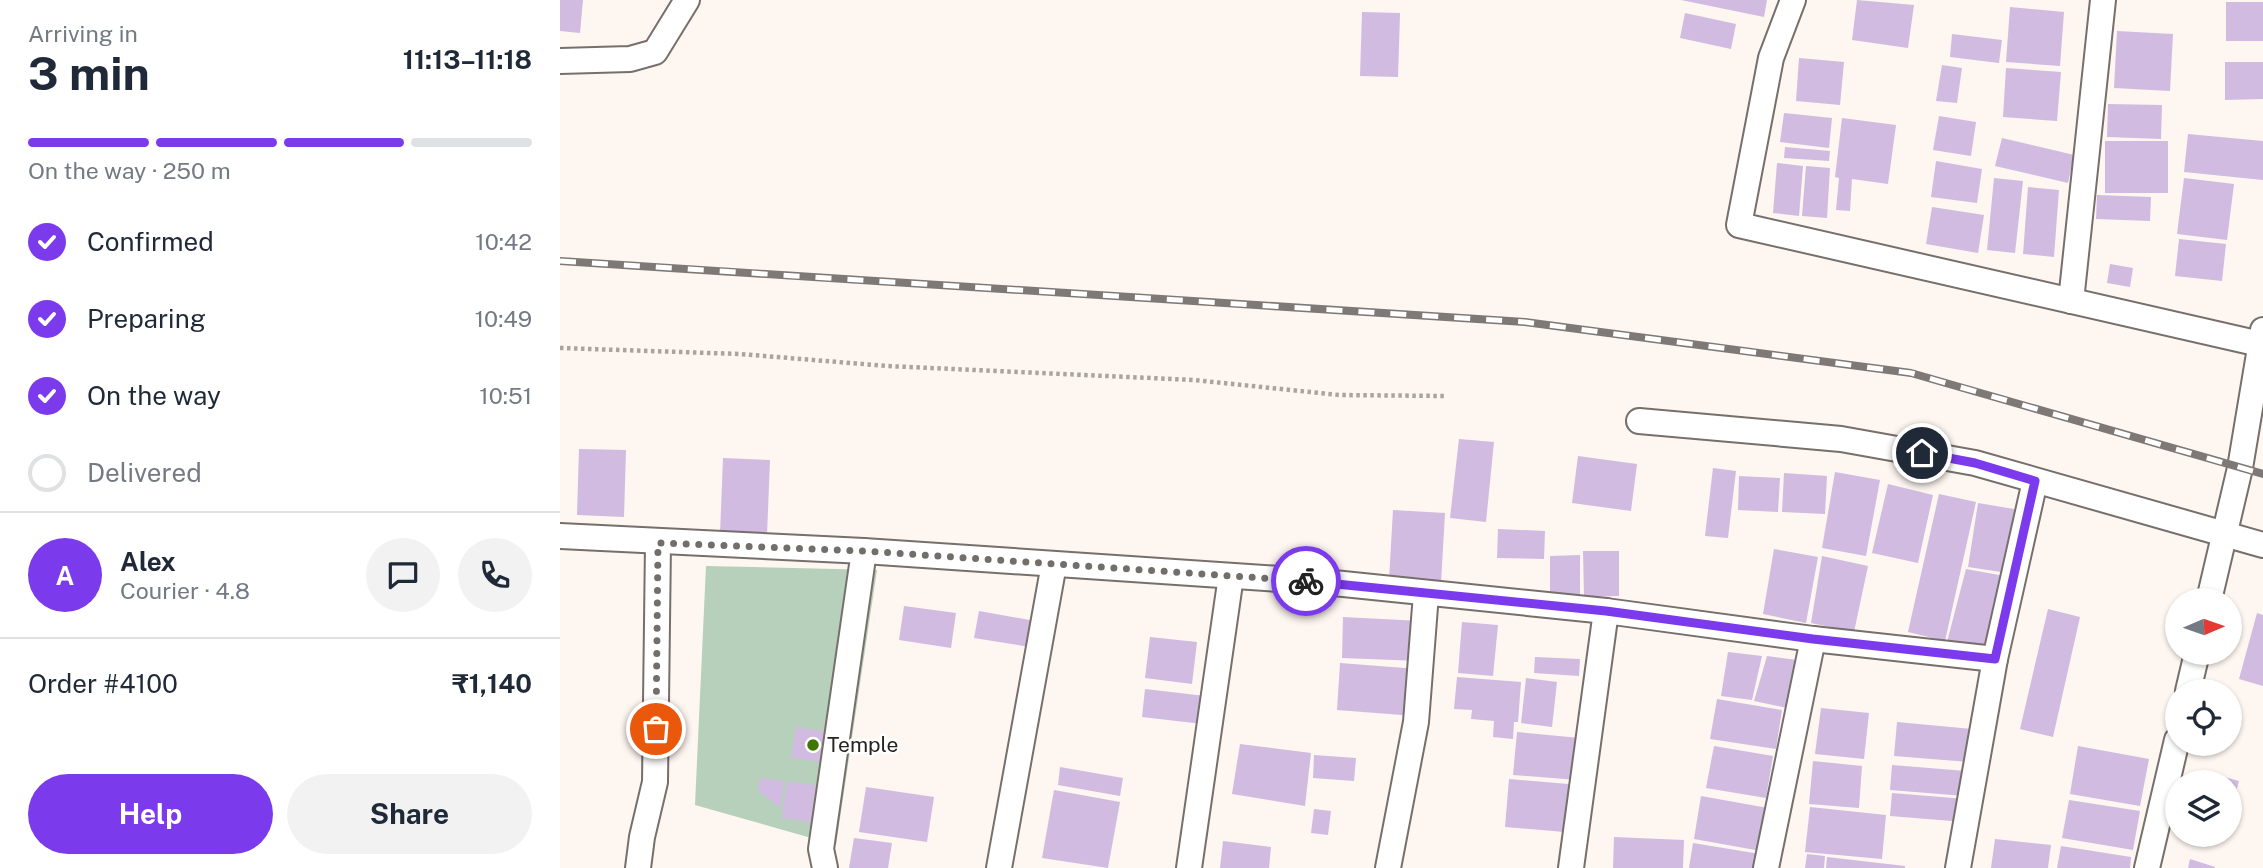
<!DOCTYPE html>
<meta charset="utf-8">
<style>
:root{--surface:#fff;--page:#f2f2f3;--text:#1f2937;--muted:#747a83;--line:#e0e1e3;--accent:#7c3aed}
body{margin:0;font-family:"Public Sans",sans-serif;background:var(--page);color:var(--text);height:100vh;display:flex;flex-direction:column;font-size:26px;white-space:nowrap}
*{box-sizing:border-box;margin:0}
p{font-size:23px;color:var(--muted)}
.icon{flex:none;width:38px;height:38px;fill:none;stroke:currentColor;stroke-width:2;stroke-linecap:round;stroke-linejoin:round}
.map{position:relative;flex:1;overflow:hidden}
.sheet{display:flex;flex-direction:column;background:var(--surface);width:560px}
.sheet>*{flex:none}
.needle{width:46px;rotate:88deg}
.buttons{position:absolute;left:1605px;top:588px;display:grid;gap:14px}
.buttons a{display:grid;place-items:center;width:77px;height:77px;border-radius:50%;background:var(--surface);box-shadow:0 2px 5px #0004;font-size:35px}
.pin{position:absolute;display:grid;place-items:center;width:60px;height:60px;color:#fff;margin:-30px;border:4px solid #fff;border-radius:50%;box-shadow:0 2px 7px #0007}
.courier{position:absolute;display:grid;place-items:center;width:70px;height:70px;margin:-35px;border:5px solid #7c3aed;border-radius:50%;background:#fff;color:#222;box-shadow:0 2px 9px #0007}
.overview em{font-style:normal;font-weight:700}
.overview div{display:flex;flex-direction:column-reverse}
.overview{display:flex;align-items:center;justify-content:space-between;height:119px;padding:0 28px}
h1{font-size:46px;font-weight:700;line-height:52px}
.bar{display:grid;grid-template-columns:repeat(4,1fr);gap:10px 7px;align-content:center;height:84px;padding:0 28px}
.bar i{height:9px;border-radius:5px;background:var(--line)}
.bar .current{background:var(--accent)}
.bar p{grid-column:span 4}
.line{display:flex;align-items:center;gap:18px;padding:0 28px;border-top:2px solid var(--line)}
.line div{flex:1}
.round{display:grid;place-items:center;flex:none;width:74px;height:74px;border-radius:37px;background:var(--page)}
ol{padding:0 28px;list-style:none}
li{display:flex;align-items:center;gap:21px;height:77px}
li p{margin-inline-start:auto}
li .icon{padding:7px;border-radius:50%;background:var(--accent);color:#fff;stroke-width:4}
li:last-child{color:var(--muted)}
li i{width:38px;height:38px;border:4px solid var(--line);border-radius:50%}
.button{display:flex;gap:14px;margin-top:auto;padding:14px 28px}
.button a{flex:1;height:80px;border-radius:42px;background:var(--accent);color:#fff;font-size:28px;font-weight:700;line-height:80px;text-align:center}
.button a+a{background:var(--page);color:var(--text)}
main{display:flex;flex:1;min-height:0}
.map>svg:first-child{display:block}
.green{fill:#b7d0bc}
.building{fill:#d1bbe1}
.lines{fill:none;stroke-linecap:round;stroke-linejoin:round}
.minor-casing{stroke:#766f6b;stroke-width:28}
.path{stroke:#aaa4a0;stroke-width:4.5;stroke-dasharray:3.5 3.5;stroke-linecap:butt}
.minor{stroke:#fff;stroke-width:24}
.rail-casing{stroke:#7e7976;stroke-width:8}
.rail{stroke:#fff;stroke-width:5;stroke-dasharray:16;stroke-linecap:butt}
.done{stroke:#726e6a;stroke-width:7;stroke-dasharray:0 12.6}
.route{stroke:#7c3aed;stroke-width:9}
.poi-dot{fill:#3f7604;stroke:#fff;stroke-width:2.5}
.labels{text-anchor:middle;stroke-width:5;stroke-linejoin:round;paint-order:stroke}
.poi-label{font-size:21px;fill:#272422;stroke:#fff;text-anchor:start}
</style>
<main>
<section class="sheet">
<div class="overview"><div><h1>3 min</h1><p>Arriving in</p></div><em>11:13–11:18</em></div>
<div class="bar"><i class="current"></i><i class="current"></i><i class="current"></i><i></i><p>On the way · 250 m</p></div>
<ol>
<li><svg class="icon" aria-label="check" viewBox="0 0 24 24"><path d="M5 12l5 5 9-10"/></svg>Confirmed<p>10:42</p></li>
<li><svg class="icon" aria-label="check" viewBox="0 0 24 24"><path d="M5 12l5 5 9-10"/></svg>Preparing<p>10:49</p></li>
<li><svg class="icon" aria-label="check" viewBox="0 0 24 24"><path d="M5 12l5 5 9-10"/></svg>On the way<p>10:51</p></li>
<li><i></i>Delivered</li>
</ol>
<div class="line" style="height:126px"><b class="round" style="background:var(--accent);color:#fff">A</b><div><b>Alex</b><p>Courier · 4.8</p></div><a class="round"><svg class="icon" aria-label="chat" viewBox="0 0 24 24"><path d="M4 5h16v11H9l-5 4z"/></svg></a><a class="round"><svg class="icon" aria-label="phone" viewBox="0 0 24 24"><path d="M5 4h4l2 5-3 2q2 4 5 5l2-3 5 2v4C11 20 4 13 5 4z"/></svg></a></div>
<div class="line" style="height:91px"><div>Order #4100</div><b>₹1,140</b></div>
<div class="button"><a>Help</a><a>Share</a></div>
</section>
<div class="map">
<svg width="1703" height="868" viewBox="0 0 1703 868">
<rect width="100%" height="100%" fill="#fef6f1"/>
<polygon class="green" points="146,566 317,570 276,845 135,805"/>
<g class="building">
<polygon points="0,0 23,0 20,33 0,31"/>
<polygon points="1121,0 1207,0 1204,17"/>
<polygon points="1297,0 1354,5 1348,48 1292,40"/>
<rect x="1666" y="2" width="37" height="39"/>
<polygon points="1450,7 1504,12 1500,66 1446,62"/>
<polygon points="802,12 840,13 838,77 800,76"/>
<polygon points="1125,13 1176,24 1171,49 1120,38"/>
<polygon points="1557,31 1613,34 1610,91 1554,88"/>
<polygon points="1392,34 1442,40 1439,63 1390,57"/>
<polygon points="1239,58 1284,62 1280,105 1236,101"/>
<polygon points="1665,62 1703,62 1703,99 1665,100"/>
<polygon points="1382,65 1402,68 1397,103 1376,101"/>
<polygon points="1446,68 1501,72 1497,121 1443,117"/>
<polygon points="1548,104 1602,105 1601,139 1547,137"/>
<polygon points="1224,113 1272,118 1269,148 1220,142"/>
<polygon points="1379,116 1416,122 1411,156 1373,150"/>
<polygon points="1282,118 1336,125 1328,184 1292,179 1290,211 1276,210 1279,178 1275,177"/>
<polygon points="1628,134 1703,141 1703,180 1624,172"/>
<polygon points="1442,138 1514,155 1508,183 1435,166"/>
<rect x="1545" y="141" width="63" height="52"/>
<polygon points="1225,147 1270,151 1269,161 1224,158"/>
<polygon points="1376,161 1422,169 1417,203 1371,197"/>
<polygon points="1217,163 1243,166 1239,216 1213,213"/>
<polygon points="1246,166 1270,168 1267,218 1242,216"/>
<polygon points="1434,178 1463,181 1455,253 1427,250"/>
<polygon points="1624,178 1674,184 1667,240 1617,234"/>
<polygon points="1468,187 1499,190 1494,257 1463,254"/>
<polygon points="1537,195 1591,197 1590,221 1536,219"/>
<polygon points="1372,207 1424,215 1418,253 1366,244"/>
<polygon points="1619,239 1666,244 1662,281 1615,276"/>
<polygon points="1550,264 1573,268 1570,287 1547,283"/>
<polygon points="899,439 934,442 926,522 890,518"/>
<polygon points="19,449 66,450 64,517 17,515"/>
<polygon points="1018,456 1077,464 1071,511 1012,503"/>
<polygon points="163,458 210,460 207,535 160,534"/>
<polygon points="1153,468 1176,471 1168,538 1145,536"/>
<polygon points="1275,472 1320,480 1306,556 1262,548"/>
<polygon points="1224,473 1267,476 1265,514 1222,512"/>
<polygon points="1179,476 1220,478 1218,512 1178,510"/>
<polygon points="1328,484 1373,495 1358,563 1312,553"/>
<polygon points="1379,494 1416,502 1385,641 1348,632"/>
<polygon points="1418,503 1466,511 1454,574 1408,567"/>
<polygon points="833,510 885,513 881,583 829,580"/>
<polygon points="938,529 985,531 984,559 937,558"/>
<polygon points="1214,549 1258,557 1246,623 1203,614"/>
<polygon points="1023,551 1059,551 1059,596 1024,597"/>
<polygon points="1020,555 1020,597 990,597 990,556"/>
<polygon points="1262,556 1308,566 1294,632 1251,623"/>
<polygon points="1406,569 1450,577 1437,648 1387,642"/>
<polygon points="344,606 396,613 391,648 339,640"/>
<polygon points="1488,609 1520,617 1493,737 1460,729"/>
<polygon points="419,611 481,622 476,648 414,638"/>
<polygon points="1697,613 1703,615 1703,686 1679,679"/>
<polygon points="783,617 861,621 859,661 782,658"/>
<polygon points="902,622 938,625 933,676 898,673"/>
<polygon points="590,637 637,642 632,684 585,678"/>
<polygon points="1168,652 1202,656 1192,700 1161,696"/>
<polygon points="1207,656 1237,660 1227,708 1194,701"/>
<polygon points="975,657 1020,659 1019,676 974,673"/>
<polygon points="780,663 858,669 855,716 777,710"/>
<polygon points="897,677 961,682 958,722 954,722 953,739 933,737 934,721 911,719 912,710 894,709"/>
<polygon points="966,678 997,682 992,727 961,723"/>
<polygon points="585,689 654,697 651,725 582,717"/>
<polygon points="1157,699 1222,710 1216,749 1150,739"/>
<polygon points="1261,708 1309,713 1304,759 1255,754"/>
<polygon points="1337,722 1412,729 1409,762 1334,756"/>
<polygon points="236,727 275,733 270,763 231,758"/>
<polygon points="957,732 1020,738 1017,780 953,775"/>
<polygon points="680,744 751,753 745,806 672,794"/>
<polygon points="1154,746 1213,756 1206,798 1146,788"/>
<polygon points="1518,746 1589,759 1580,806 1510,794"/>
<polygon points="754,755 796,758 794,781 753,778"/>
<polygon points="1253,761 1302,766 1299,808 1249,804"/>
<polygon points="1332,765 1406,771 1404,796 1330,790"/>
<polygon points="500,767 563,778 560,796 498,785"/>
<polygon points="1653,774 1679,781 1670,812 1670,782 1650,782"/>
<polygon points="200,778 224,781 221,808 198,791"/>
<polygon points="949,779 1020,785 1016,833 945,827"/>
<polygon points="227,781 267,787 262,824 222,818"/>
<polygon points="306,787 374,797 367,842 299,832"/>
<polygon points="494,790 560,802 548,868 482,858"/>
<polygon points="1332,793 1406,799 1404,822 1330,816"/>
<polygon points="1141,796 1208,808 1201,851 1134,839"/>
<polygon points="1509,800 1580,811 1573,850 1502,838"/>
<polygon points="1250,807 1326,815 1322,859 1245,852"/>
<polygon points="754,809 771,811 768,835 751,833"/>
<polygon points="1054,837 1124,840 1123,868 1053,868"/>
<polygon points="294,838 332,843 328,868 289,868"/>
<polygon points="1435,839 1491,845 1488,868 1431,868"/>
<polygon points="663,841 711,847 709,868 660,868"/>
<polygon points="1133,843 1200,854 1198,868 1129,868"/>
<polygon points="1501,846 1571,857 1570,868 1497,868"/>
<polygon points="1247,854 1265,856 1264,868 1245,868"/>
<polygon points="1267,857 1345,866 1345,868 1266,868"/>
<polygon points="1630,859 1655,867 1655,868 1628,868"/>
</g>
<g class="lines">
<g class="minor-casing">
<g id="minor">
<polyline points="1233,0 1211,58 1179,225 1700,344"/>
<polyline points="0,61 70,59 95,52 127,0"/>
<polyline points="1511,301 1543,0"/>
<polyline points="1079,421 1281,439 1415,463 1703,545"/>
<polyline points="0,536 304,551 764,582 1046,611"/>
<polyline points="1649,600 1680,468 1703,330"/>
<polyline points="1628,691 1637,653"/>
<polyline points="78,868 82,837 95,782 98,543"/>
<polyline points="265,868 261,849 304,551"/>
<polyline points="439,868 494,564"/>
<polyline points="629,868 671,576"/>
<polyline points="828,868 856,722 866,594"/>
<polyline points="1011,868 1046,611 1253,639 1435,659"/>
<polyline points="1206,868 1253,639"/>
<polyline points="1398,868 1435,659 1475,481"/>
<polyline points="1587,868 1617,740"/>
</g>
</g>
<polyline class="path" points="0,348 180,354 327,366 634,380 779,395 886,396"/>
<use href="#minor" class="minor"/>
<g class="rail-casing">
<polyline id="rail" points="0,261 965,322 1351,373 1703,474"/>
</g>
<use href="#rail" class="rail"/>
</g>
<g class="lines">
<polyline class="done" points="96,729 98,543 304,551 746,581"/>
<polyline class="route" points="746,581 1046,611 1253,639 1435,659 1475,481 1415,463 1362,453"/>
</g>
<circle class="poi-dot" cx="253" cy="745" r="7"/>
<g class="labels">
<g class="poi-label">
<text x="267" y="752">Temple</text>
</g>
</g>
</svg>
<div class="buttons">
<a><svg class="needle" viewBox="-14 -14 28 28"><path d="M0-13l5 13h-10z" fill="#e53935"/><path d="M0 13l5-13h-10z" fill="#747a83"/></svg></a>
<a><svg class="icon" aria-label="locate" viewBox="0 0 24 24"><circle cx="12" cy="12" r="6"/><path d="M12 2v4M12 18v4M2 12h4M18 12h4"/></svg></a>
<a><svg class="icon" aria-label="layers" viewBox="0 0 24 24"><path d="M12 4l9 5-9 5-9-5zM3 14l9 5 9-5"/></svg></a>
</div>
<div class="pin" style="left:96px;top:729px;background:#ea580c"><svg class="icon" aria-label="bag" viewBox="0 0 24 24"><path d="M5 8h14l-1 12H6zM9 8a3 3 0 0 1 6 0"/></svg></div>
<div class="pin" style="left:1362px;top:453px;background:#1f2937"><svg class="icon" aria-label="home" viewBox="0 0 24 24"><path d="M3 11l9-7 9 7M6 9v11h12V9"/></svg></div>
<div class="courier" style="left:746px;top:581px"><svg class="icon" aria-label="bike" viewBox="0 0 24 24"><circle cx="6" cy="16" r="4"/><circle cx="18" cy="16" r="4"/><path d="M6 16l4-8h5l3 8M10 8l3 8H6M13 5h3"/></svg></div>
</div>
</main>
